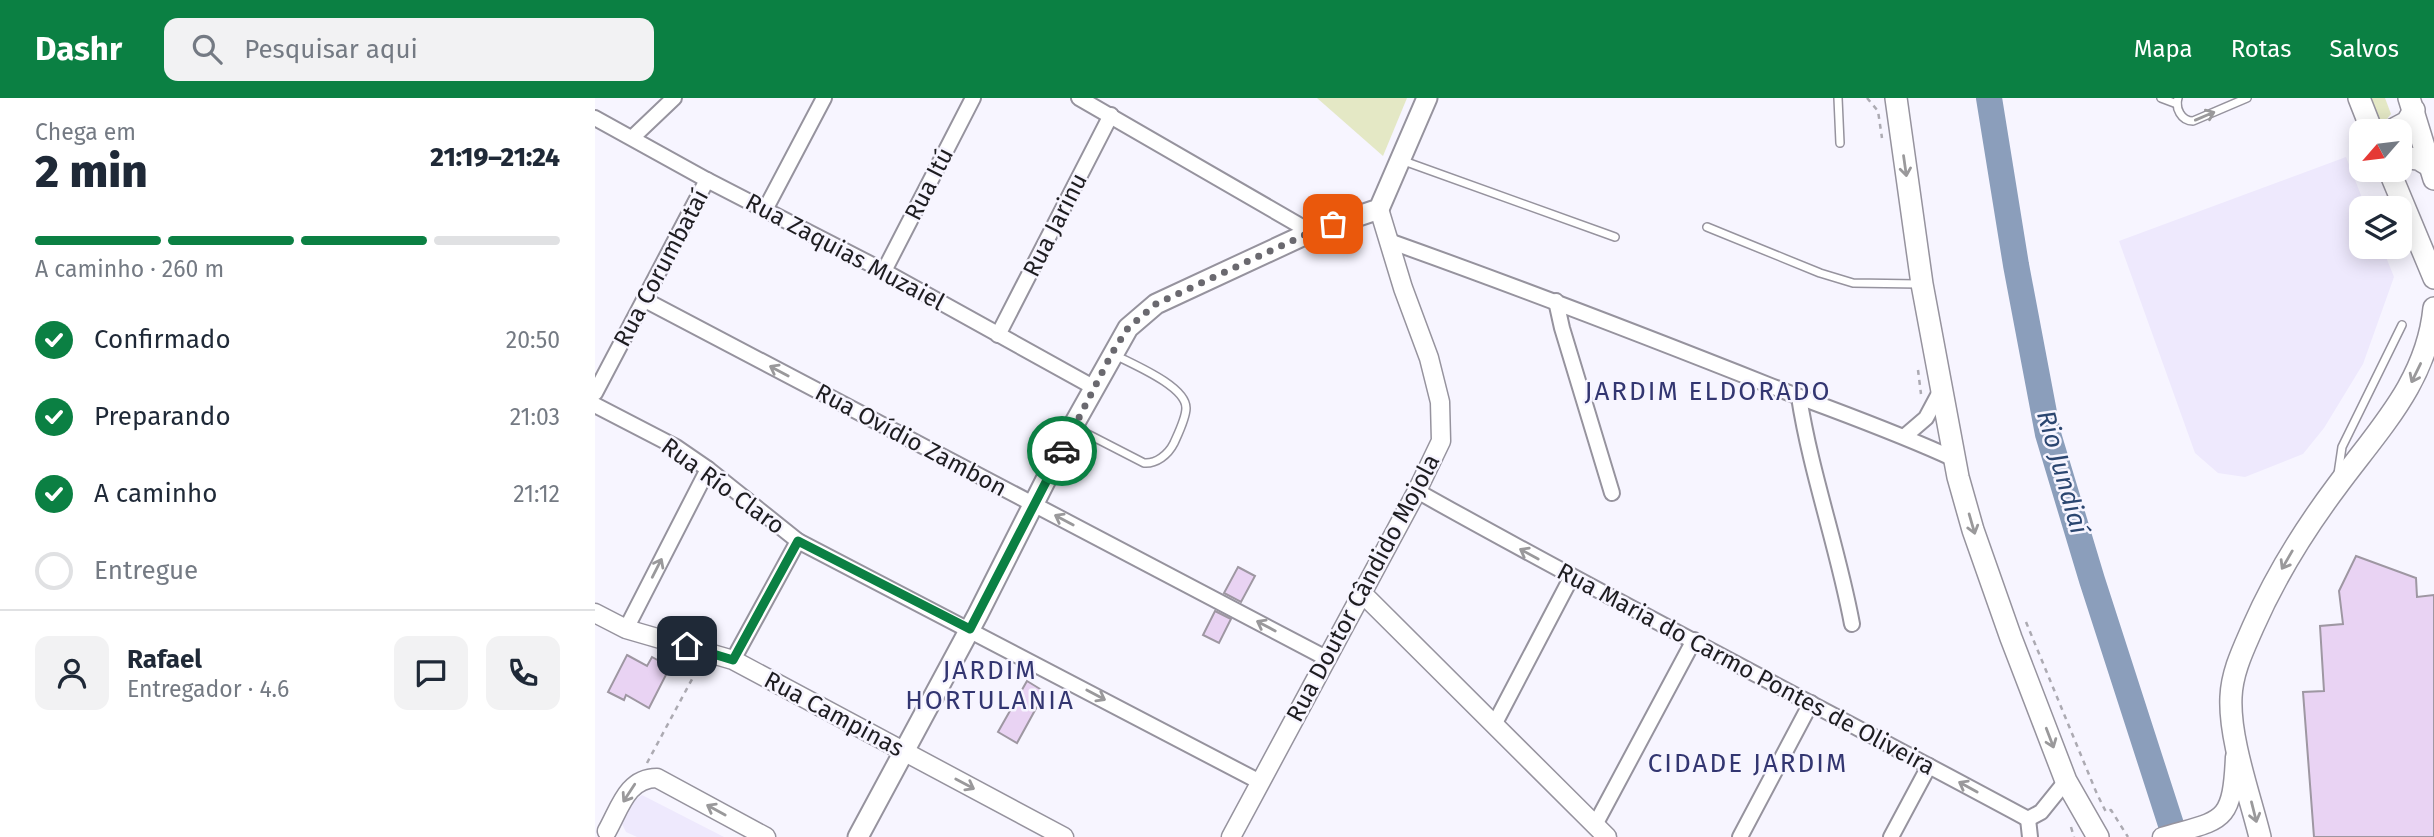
<!DOCTYPE html>
<html lang="pt">
<meta charset="utf-8">
<style>
:root{--surface:#fff;--page:#f2f2f3;--text:#1f2937;--muted:#747a83;--line:#e0e1e3;--accent:#0b8043}
body{margin:0;font-family:"Fira Sans",sans-serif;background:var(--page);color:var(--text);height:100vh;display:flex;flex-direction:column;font-size:26px;white-space:nowrap}
*{box-sizing:border-box;margin:0}
p{font-size:23px;color:var(--muted)}
.icon{flex:none;width:38px;height:38px;fill:none;stroke:currentColor;stroke-width:2;stroke-linecap:round;stroke-linejoin:round}
.map{position:relative;flex:1;overflow:hidden}
.drawer{display:flex;flex-direction:column;background:var(--surface);width:595px}
.drawer>*{flex:none}
.needle{width:46px;rotate:242deg}
.fabs{position:absolute;left:1754px;top:21px;display:grid;gap:14px}
.fabs a{display:grid;place-items:center;width:63px;height:63px;border-radius:14px;background:var(--surface);box-shadow:0 4px 18px #0003;font-size:35px}
.pin{position:absolute;display:grid;place-items:center;width:60px;height:60px;color:#fff;margin:-30px;border-radius:14px;box-shadow:0 4px 10px #0006}
.courier{position:absolute;display:grid;place-items:center;width:70px;height:70px;margin:-35px;border:5px solid #0b8043;border-radius:50%;background:#fff;color:#222;box-shadow:0 2px 9px #0007}
.overview em{font-style:normal;font-weight:800}
.overview div{display:flex;flex-direction:column-reverse}
.overview{display:flex;align-items:center;justify-content:space-between;height:119px;padding:0 35px}
h1{font-size:46px;font-weight:800;line-height:52px}
.bar{display:grid;grid-template-columns:repeat(4,1fr);gap:10px 7px;align-content:center;height:84px;padding:0 35px}
.bar i{height:9px;border-radius:5px;background:var(--line)}
.bar .current{background:var(--accent)}
.bar p{grid-column:span 4}
.line{display:flex;align-items:center;gap:18px;padding:0 35px;border-top:2px solid var(--line)}
.line div{flex:1}
.round{display:grid;place-items:center;flex:none;width:74px;height:74px;border-radius:14px;background:var(--page)}
ol{padding:0 35px;list-style:none}
li{display:flex;align-items:center;gap:21px;height:77px}
li p{margin-inline-start:auto}
li .icon{padding:7px;border-radius:50%;background:var(--accent);color:#fff;stroke-width:4}
li:last-child{color:var(--muted)}
li i{width:38px;height:38px;border:4px solid var(--line);border-radius:50%}
header{display:flex;align-items:center;gap:42px;box-sizing:border-box;height:98px;padding:0 35px;background:var(--accent);color:#fff}
header strong{font-size:33px}
nav{display:flex;gap:38px;margin-inline-start:auto;font-size:24px}
.search{width:490px;height:63px;background:var(--page);display:flex;align-items:center;gap:18px;box-sizing:border-box;padding:0 24px;border-radius:14px;color:var(--muted);font-size:26px}
main{display:flex;flex:1;min-height:0}
.map>svg:first-child{display:block}
.built{fill:#eee9fd}
.green{fill:#e4e8c5}
.lines{fill:none;stroke-linecap:round;stroke-linejoin:round}
.river{stroke:#8b9ebb;stroke-width:26}
.building{fill:#e9d3f3;stroke:#9e97a2;stroke-width:2}
.service-casing{stroke:#96939e;stroke-width:10}
.minor-casing{stroke:#96939e;stroke-width:18}
.tertiary-casing{stroke:#96939e;stroke-width:21}
.secondary-casing{stroke:#96939e;stroke-width:23}
.primary-casing{stroke:#96939e;stroke-width:24}
.path{stroke:#acaab2;stroke-width:2.5;stroke-dasharray:5 5;stroke-linecap:butt}
.service{stroke:#fff;stroke-width:7}
.minor{stroke:#fff;stroke-width:14}
.tertiary{stroke:#fff;stroke-width:18}
.secondary{stroke:#fff;stroke-width:19}
.primary{stroke:#fff;stroke-width:21}
.oneway{stroke:#9a999b}
.done{stroke:#6a696f;stroke-width:7;stroke-dasharray:0 12.6}
.route{stroke:#0b8043;stroke-width:9}
.labels{text-anchor:middle;stroke-width:5;stroke-linejoin:round;paint-order:stroke}
.street-label{font-size:24px;fill:#1e1d21;stroke:#f7f5ff}
.neighbourhood-label{font-size:26px;letter-spacing:2px;fill:#333671;stroke:#f7f5ff}
.water-label{font-size:26px;font-style:italic;fill:#2b4670;stroke:#f7f5ff}
</style>
<header>
<strong>Dashr</strong>
<div class="search"><svg class="icon" aria-label="search" viewBox="0 0 24 24"><circle cx="10" cy="10" r="6"/><path d="M15 15l6 6"/></svg>Pesquisar aqui</div>
<nav><a>Mapa</a><a>Rotas</a><a>Salvos</a></nav>
</header>
<main>
<section class="drawer">
<div class="overview"><div><h1>2 min</h1><p>Chega em</p></div><em>21:19–21:24</em></div>
<div class="bar"><i class="current"></i><i class="current"></i><i class="current"></i><i></i><p>A caminho · 260 m</p></div>
<ol>
<li><svg class="icon" aria-label="check" viewBox="0 0 24 24"><path d="M5 12l5 5 9-10"/></svg>Confirmado<p>20:50</p></li>
<li><svg class="icon" aria-label="check" viewBox="0 0 24 24"><path d="M5 12l5 5 9-10"/></svg>Preparando<p>21:03</p></li>
<li><svg class="icon" aria-label="check" viewBox="0 0 24 24"><path d="M5 12l5 5 9-10"/></svg>A caminho<p>21:12</p></li>
<li><i></i>Entregue</li>
</ol>
<div class="line" style="height:126px"><a class="round"><svg class="icon" aria-label="person" viewBox="0 0 24 24"><circle cx="12" cy="8" r="4"/><path d="M4 21q1-7 8-7t8 7"/></svg></a><div><b>Rafael</b><p>Entregador · 4.6</p></div><a class="round"><svg class="icon" aria-label="chat" viewBox="0 0 24 24"><path d="M4 5h16v11H9l-5 4z"/></svg></a><a class="round"><svg class="icon" aria-label="phone" viewBox="0 0 24 24"><path d="M5 4h4l2 5-3 2q2 4 5 5l2-3 5 2v4C11 20 4 13 5 4z"/></svg></a></div>
</section>
<div class="map">
<svg width="1839" height="739" viewBox="0 0 1839 739">
<rect width="100%" height="100%" fill="#f7f5ff"/>
<g class="built">
<polygon points="1751,59 1771,110 1766,110 1766,149 1787,149 1799,179 1768,266 1729,330 1708,356 1650,379 1623,375 1600,355 1524,143"/>
<polygon points="47,697 129,739 42,739 31,734 26,724 33,707"/>
</g>
<g class="green">
<polygon points="722,0 812,0 788,58"/>
<polygon points="1772,0 1790,0 1796,16 1791,22 1781,21"/>
</g>
<g class="lines">
<polyline class="river" points="1394,0 1421,167 1453,336 1497,482 1580,739"/>
</g>
<g class="building">
<polygon points="1761,458 1821,480 1822,499 1839,497 1839,739 1719,739 1708,594 1729,593 1725,528 1748,526 1744,493"/>
<polygon points="643,469 660,478 646,504 629,495"/>
<polygon points="620,513 636,521 624,545 608,537"/>
<polygon points="32,557 52,568 57,559 75,569 54,610 31,597 29,602 13,594"/>
<polygon points="432,583 450,594 422,645 403,634"/>
</g>
<g class="lines">
<g class="service-casing">
<g id="service">
<polyline points="1243,0 1245,45"/>
<polyline points="1566,0 1582,6"/>
<path d="M1583 0C1580 10 1586 23 1598 23L1652 0"/>
<polyline points="806,62 1020,139"/>
<polyline points="1112,129 1225,175 1258,185 1323,186"/>
<path d="M479 329 549 365C561 366 573 357 579 345 583 336 591 320 591 310 591 288 537 266 520 257"/>
<polyline points="1743,376 1747,349 1807,227"/>
</g>
</g>
<g class="minor-casing">
<g id="minor">
<polyline points="484,0 716,134"/>
<polyline points="0,20 112,82 289,173 500,290"/>
<polyline points="38,39 79,0"/>
<polyline points="171,110 229,0"/>
<path d="M794 143C923 189 1050 238 1176 288 1237 312 1299 333 1359 361"/>
<polyline points="289,173 378,0"/>
<polyline points="50,202 731,560"/>
<polyline points="961,203 967,230 1017,395"/>
<polyline points="403,237 516,17"/>
<polyline points="0,295 112,82"/>
<path d="M1204 299C1216 376 1243 450 1257 526"/>
<polyline points="0,307 81,349 113,371 203,443 665,684"/>
<polyline points="1310,338 1331,320 1347,290"/>
<path d="M822 393C1023 506 1229 611 1433 721"/>
<polyline points="31,531 113,371"/>
<polyline points="138,562 203,443"/>
<polyline points="899,627 976,480"/>
<polyline points="1433,721 1446,714 1471,683"/>
<polyline points="1433,721 1435,739"/>
<polyline points="1000,727 1099,542"/>
<polyline points="1145,739 1216,605"/>
<polyline points="1296,739 1334,668"/>
</g>
</g>
<g class="tertiary-casing">
<g id="tertiary">
<polyline points="767,495 1012,739"/>
<polyline points="0,515 31,531 138,562 469,739"/>
<path d="M12 733C25 710 32 680 62 680L171 739"/>
<polyline points="636,739 822,393 846,343 845,304 834,260 808,190 784,111"/>
<path d="M1567 739C1628 721 1637 727 1640 659"/>
</g>
</g>
<g class="secondary-casing">
<polyline id="secondary" points="263,739 383,516 478,328 533,230 561,206 716,134 784,111 832,0"/>
</g>
<g class="primary-casing">
<g id="primary">
<polyline points="1301,0 1327,186 1363,379 1378,432 1416,540 1471,683 1503,739"/>
<polyline points="1764,0 1777,33"/>
<polyline points="1814,0 1839,81"/>
<polyline points="1795,33 1812,24 1819,12"/>
<polyline points="1804,59 1823,61 1835,68"/>
<polyline points="1794,72 1839,180"/>
<path d="M1665 739C1655 698 1634 641 1636 599 1637 574 1648 552 1658 529 1680 479 1709 432 1742 388 1784 331 1832 283 1839 210"/>
</g>
</g>
<g class="path">
<polyline points="1272,0 1283,13 1287,40"/>
<polyline points="1323,272 1326,296"/>
<polyline points="1431,524 1502,696 1511,714 1516,712 1533,739"/>
<polyline points="52,665 103,570"/>
<polyline points="1476,729 1479,739"/>
</g>
<use href="#service" class="service"/>
<use href="#minor" class="minor"/>
<use href="#tertiary" class="tertiary"/>
<use href="#secondary" class="secondary"/>
<use href="#primary" class="primary"/>
</g>
<defs><path id="oneway-shaft" d="M-6 0H5M1.5-3L5.5 0L1.5 3" fill="none" stroke-width="1.6" stroke-linecap="round" stroke-linejoin="round" transform="scale(1.75)"/></defs>
<g class="oneway">
<use href="#oneway-shaft" transform="translate(1610 18) rotate(-23)"/>
<use href="#oneway-shaft" transform="translate(1310 68) rotate(82)"/>
<use href="#oneway-shaft" transform="translate(184 273) rotate(-152)"/>
<use href="#oneway-shaft" transform="translate(1821 275) rotate(116)"/>
<use href="#oneway-shaft" transform="translate(469 422) rotate(-152)"/>
<use href="#oneway-shaft" transform="translate(1377 426) rotate(74)"/>
<use href="#oneway-shaft" transform="translate(934 456) rotate(-151)"/>
<use href="#oneway-shaft" transform="translate(1692 462) rotate(120)"/>
<use href="#oneway-shaft" transform="translate(62 470) rotate(-63)"/>
<use href="#oneway-shaft" transform="translate(671 528) rotate(-152)"/>
<use href="#oneway-shaft" transform="translate(501 597) rotate(28)"/>
<use href="#oneway-shaft" transform="translate(1455 640) rotate(69)"/>
<use href="#oneway-shaft" transform="translate(370 686) rotate(28)"/>
<use href="#oneway-shaft" transform="translate(1373 689) rotate(-151)"/>
<use href="#oneway-shaft" transform="translate(34 695) rotate(123)"/>
<use href="#oneway-shaft" transform="translate(121 712) rotate(-151)"/>
<use href="#oneway-shaft" transform="translate(1659 714) rotate(76)"/>
</g>
<g class="lines">
<polyline class="done" points="467,353 517,255 533,230 561,206 716,134 738,126"/>
<polyline class="route" points="92,548 138,562 203,443 375,531 467,353"/>
</g>
<g class="labels">
<g class="street-label">
<text transform="translate(334 86) rotate(-63)" y="8">Rua Itú</text>
<text transform="translate(460 127) rotate(-63)" y="8">Rua Jarinu</text>
<text transform="translate(250 154) rotate(28)" y="8">Rua Zaquias Muzaiel</text>
<text transform="translate(66 170) rotate(-62)" y="8">Rua Corumbataí</text>
<text transform="translate(316 342) rotate(28)" y="8">Rua Ovídio Zambon</text>
<text transform="translate(128 388) rotate(36)" y="8">Rua Río Claro</text>
<text transform="translate(768 490) rotate(-62)" y="8">Rua Doutor Cândido Mojola</text>
<text transform="translate(1151 571) rotate(28)" y="8">Rua Maria do Carmo Pontes de Oliveira</text>
<text transform="translate(239 616) rotate(28)" y="8">Rua Campinas</text>
</g>
<g class="neighbourhood-label">
<text x="1113" y="302">JARDIM ELDORADO</text>
<text x="395" y="581">JARDIM<tspan x="395" dy="30">HORTULANIA</tspan></text>
<text x="1153" y="674">CIDADE JARDIM</text>
</g>
<g class="water-label">
<text transform="translate(1468 374) rotate(74)" y="9">Rio Jundiaí</text>
</g>
</g>
</svg>
<div class="fabs">
<a><svg class="needle" viewBox="-14 -14 28 28"><path d="M0-13l5 13h-10z" fill="#e53935"/><path d="M0 13l5-13h-10z" fill="#747a83"/></svg></a>
<a><svg class="icon" aria-label="layers" viewBox="0 0 24 24"><path d="M12 4l9 5-9 5-9-5zM3 14l9 5 9-5"/></svg></a>
</div>
<div class="pin" style="left:738px;top:126px;background:#ea580c"><svg class="icon" aria-label="bag" viewBox="0 0 24 24"><path d="M5 8h14l-1 12H6zM9 8a3 3 0 0 1 6 0"/></svg></div>
<div class="pin" style="left:92px;top:548px;background:#1f2937"><svg class="icon" aria-label="home" viewBox="0 0 24 24"><path d="M3 11l9-7 9 7M6 9v11h12V9"/></svg></div>
<div class="courier" style="left:467px;top:353px"><svg class="icon" aria-label="car" viewBox="0 0 24 24"><path d="M5 17H2v-5l4-1 3-4h7l3 4 3 1v5h-3M9 17h6M6 11h13"/><circle cx="7" cy="17" r="2"/><circle cx="17" cy="17" r="2"/></svg></div>
</div>
</main>
